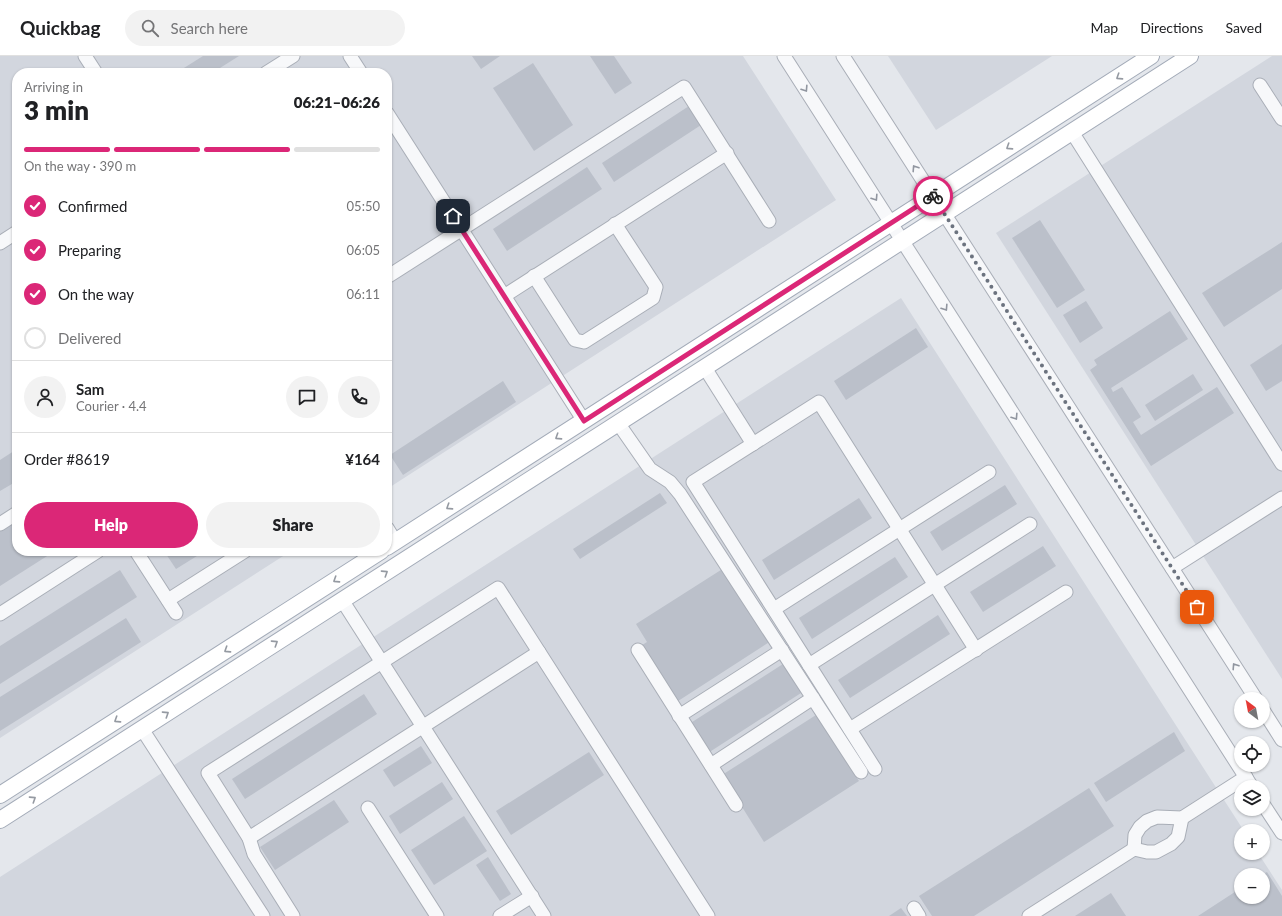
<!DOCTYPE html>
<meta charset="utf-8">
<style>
:root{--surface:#fff;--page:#f2f2f2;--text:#202124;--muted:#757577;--line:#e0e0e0;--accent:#db2777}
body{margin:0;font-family:Lato,sans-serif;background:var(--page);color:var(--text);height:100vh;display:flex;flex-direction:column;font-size:15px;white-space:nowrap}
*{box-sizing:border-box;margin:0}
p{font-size:13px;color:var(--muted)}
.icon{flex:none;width:22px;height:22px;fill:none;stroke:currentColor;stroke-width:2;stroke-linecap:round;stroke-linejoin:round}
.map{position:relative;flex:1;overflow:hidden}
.sheet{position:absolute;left:12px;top:12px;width:380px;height:488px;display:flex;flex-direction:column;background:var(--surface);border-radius:16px;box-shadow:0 1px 3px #0004}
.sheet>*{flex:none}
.needle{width:26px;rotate:328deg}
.controls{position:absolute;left:1234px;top:636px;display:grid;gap:8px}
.controls a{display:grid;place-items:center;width:36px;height:36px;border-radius:50%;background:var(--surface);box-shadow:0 1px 3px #0004;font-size:20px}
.pin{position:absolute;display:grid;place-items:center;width:34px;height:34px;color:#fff;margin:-17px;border-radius:8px;box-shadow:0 2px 6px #0006}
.courier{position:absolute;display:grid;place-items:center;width:40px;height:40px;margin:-20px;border:3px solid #db2777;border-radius:50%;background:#fff;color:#222;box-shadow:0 1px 5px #0007}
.overview em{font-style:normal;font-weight:800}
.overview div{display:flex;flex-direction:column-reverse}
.overview{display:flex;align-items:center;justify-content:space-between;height:68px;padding:0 12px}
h1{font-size:26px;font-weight:800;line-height:30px}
.bar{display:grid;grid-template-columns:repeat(4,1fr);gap:6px 4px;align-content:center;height:48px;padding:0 12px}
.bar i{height:5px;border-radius:3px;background:var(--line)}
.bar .selected{background:var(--accent)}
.bar p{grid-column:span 4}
.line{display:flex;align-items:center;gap:10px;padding:0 12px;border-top:1px solid var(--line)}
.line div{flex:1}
.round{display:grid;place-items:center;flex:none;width:42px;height:42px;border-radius:21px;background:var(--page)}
ol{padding:0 12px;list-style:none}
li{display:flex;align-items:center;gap:12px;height:44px}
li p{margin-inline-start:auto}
li .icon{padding:4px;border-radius:50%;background:var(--accent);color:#fff;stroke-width:4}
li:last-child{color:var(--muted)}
li i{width:22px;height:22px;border:2px solid var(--line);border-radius:50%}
.primary-button{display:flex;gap:8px;margin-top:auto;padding:8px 12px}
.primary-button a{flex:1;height:46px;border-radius:24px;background:var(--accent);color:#fff;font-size:16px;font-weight:800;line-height:46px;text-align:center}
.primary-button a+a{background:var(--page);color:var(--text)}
header{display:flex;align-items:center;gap:24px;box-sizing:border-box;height:56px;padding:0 20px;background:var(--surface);border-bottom:1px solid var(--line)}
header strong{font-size:19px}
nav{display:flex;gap:22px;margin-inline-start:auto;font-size:14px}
.search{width:280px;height:36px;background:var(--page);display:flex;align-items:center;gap:10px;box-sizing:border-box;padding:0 14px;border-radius:22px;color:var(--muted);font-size:15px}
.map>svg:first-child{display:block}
.built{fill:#d2d6de;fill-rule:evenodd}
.building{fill:#bbc0ca}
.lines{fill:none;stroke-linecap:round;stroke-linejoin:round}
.minor-casing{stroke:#a9aeb7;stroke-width:15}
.major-casing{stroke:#a3abb8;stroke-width:18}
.minor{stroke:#f7f8fa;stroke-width:13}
.major{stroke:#fff;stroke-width:16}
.oneway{stroke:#959aa2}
.oneway2{stroke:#9196a0}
.done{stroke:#6c737f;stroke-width:4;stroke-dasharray:0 7.2}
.route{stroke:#db2777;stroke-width:5}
</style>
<header>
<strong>Quickbag</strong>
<div class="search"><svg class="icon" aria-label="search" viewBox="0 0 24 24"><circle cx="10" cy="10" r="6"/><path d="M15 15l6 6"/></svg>Search here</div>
<nav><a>Map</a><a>Directions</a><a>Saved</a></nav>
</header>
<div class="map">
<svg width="1282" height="860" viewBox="0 0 1282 860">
<rect width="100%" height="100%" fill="#e4e7ec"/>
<g class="built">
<polygon points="0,0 743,0 836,144 387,433 387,17 17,17 17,495 291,495 0,682"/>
<polygon points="888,0 1052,0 936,74"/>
<polygon points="1272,0 1282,0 1282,623 996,177"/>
<path d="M901 242 1244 775H1241V797H1258L1282 834V860H0V821ZM1241 819H1263V841H1241Z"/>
</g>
<g class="building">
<polygon points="203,0 239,0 212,17 176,17"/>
<polygon points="472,0 500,0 481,13"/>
<polygon points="590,0 614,0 632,27 615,38"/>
<polygon points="533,7 573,69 534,95 493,32"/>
<polygon points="689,50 701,69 614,126 602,107"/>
<polygon points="587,111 602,133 507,195 493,173"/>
<polygon points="1040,164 1085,234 1057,252 1012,182"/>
<polygon points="1282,186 1282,233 1224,271 1202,237"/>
<polygon points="1086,245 1103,272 1080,287 1063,259"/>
<polygon points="1170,255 1188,283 1111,332 1113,336 1122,331 1141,361 1133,366 1141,379 1217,331 1234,357 1151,410 1090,314 1097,309 1094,304"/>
<polygon points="916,272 928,291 846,344 834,325"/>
<polygon points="1282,288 1282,325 1266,335 1250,309"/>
<polygon points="1193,318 1203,334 1155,365 1145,349"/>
<polygon points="503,325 516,346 403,419 390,399"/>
<polygon points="17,393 17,425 0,435 0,404"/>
<polygon points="1005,429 1017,448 942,495 930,476"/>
<polygon points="660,437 667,447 580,503 573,493"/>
<polygon points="859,442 872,462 774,524 762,504"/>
<polygon points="17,463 17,495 55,495 0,530 0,474"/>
<polygon points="1043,490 1056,510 983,556 970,536"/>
<polygon points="164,495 205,495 176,513"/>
<polygon points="895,501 908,521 812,583 799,562"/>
<polygon points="724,512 771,585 675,647 639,591 647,586 636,568"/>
<polygon points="120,514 137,541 0,628 0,590"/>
<polygon points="938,559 950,578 850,642 838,624"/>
<polygon points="126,562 141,586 0,675 0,641"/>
<polygon points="783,608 801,637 708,697 689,668"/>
<polygon points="364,638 377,658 245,743 232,723"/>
<polygon points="816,659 859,725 764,786 722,719"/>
<polygon points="1174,676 1185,695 1106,746 1094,727"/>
<polygon points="421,690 432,707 394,731 383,714"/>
<polygon points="589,696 604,719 511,779 496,755"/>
<polygon points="442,726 453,743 400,778 389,760"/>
<polygon points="1089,732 1114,770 974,860 932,860 919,840"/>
<polygon points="334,744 349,766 275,814 260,791"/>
<polygon points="464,760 487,795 434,829 411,794"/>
<polygon points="488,801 511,838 500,845 476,809"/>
<polygon points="1267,816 1282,840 1282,860 1198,860 1241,832 1241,841 1263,841 1263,818"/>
<polygon points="1111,837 1126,860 1075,860"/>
<polygon points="901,852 907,860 889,860"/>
</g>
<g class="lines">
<g class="minor-casing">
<g id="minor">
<polyline points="85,0 96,17"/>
<polyline points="350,0 361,17"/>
<polyline points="784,0 1252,731"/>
<polyline points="843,0 1256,643"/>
<polyline points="266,17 293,0"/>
<polyline points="1260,29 1282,63"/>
<polyline points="387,57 584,365"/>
<polyline points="1072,76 1282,408"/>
<polyline points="0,187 17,176"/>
<polyline points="534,220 575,284 584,286 653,242 656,231 615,168"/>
<polyline points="387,221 684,31 769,165"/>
<polyline points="504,240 727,97"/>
<polyline points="705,312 753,388"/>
<polyline points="618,367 650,413 670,426 680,438 861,716"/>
<polyline points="0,468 17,457"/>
<polyline points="387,472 395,485"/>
<polyline points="136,495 176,557"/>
<polyline points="1172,512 1282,442"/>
<polyline points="168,544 245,495"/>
<polyline points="342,544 544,860"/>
<polyline points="774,553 989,416"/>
<polyline points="0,558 98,495"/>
<polyline points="638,594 736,749"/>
<polyline points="809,609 1030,468"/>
<polyline points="1263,654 1282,684"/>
<polyline points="679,660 782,594"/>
<polyline points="142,673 263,860"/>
<polyline points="850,673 1066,536"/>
<polyline points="711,709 813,642"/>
<polyline points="875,713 693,426 819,346 976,594"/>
<polyline points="1263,748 1282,777"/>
<polyline points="368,752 437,860"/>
<polyline points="249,782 539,596"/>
<polyline points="1134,793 1135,779 1140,771 1147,765 1157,761 1182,762 1246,721"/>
<polyline points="914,852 919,860"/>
<polyline points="293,860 254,798 249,782 208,717 498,532 708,860"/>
<polyline points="500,860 532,840"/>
<polyline points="1029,860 1134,793 1147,796 1156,796 1171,788 1178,781 1182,762"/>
</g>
</g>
<g class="major-casing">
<g id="major">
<polyline points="387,491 1151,0"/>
<polyline points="0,739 381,495"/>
<polyline points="0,764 1190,0"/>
</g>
</g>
<use href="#minor" class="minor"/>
<use href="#major" class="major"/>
</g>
<defs><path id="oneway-chevron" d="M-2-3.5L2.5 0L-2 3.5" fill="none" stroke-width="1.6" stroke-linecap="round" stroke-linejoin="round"/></defs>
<g class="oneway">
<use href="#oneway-chevron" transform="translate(1119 21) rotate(147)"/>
<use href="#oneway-chevron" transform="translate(1009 91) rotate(147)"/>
<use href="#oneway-chevron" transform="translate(558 381) rotate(147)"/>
<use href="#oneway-chevron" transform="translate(449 451) rotate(147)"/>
<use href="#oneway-chevron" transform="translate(385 517) rotate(-33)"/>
<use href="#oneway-chevron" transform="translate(336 524) rotate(147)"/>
<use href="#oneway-chevron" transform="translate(275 587) rotate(-33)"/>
<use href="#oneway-chevron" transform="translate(227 594) rotate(147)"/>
<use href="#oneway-chevron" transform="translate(166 658) rotate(-33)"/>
<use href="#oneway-chevron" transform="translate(117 664) rotate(147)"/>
<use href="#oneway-chevron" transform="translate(33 743) rotate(-33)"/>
</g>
<g class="oneway2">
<use href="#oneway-chevron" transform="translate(805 33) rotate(57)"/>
<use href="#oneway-chevron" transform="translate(915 112) rotate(-123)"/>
<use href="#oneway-chevron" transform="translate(875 142) rotate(57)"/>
<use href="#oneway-chevron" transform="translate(945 252) rotate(57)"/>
<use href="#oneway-chevron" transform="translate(1015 361) rotate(57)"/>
<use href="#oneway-chevron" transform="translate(1235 610) rotate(-123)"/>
</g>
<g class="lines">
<polyline class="done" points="933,140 1197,551"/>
<polyline class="route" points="453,160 584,365 933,140"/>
</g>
</svg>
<div class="controls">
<a><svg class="needle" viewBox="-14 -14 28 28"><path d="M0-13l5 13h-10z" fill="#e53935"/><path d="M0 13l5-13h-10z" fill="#757577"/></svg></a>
<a><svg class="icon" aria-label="locate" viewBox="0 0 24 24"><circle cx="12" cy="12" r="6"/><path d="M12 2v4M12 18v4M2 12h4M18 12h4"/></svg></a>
<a><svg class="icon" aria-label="layers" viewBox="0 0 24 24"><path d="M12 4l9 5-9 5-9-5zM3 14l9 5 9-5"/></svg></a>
<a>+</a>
<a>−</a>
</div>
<div class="pin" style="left:1197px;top:551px;background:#ea580c"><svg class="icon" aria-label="bag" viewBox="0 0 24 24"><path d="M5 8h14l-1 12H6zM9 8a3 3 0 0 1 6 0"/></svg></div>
<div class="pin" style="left:453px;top:160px;background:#1f2937"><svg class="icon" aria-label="home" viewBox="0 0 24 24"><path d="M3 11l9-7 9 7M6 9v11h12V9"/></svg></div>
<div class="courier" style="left:933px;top:140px"><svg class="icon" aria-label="bike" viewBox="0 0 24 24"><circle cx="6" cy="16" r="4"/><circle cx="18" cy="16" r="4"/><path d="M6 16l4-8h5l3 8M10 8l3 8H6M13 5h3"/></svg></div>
<section class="sheet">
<div class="overview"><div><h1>3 min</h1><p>Arriving in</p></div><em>06:21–06:26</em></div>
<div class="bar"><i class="selected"></i><i class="selected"></i><i class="selected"></i><i></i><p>On the way · 390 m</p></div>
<ol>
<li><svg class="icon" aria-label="check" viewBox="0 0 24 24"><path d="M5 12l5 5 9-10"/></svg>Confirmed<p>05:50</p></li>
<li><svg class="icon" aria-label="check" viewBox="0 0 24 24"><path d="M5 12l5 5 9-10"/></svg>Preparing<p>06:05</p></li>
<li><svg class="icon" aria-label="check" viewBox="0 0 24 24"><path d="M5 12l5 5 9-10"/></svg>On the way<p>06:11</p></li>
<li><i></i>Delivered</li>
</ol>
<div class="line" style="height:72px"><a class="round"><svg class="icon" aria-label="person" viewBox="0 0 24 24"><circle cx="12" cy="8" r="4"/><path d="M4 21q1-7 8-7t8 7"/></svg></a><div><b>Sam</b><p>Courier · 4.4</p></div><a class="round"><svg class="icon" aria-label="chat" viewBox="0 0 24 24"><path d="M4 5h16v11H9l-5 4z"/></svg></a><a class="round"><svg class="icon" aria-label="phone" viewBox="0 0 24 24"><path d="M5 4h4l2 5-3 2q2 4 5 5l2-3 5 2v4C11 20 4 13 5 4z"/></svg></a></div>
<div class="line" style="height:52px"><div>Order #8619</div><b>¥164</b></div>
<div class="primary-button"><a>Help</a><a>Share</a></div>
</section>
</div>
